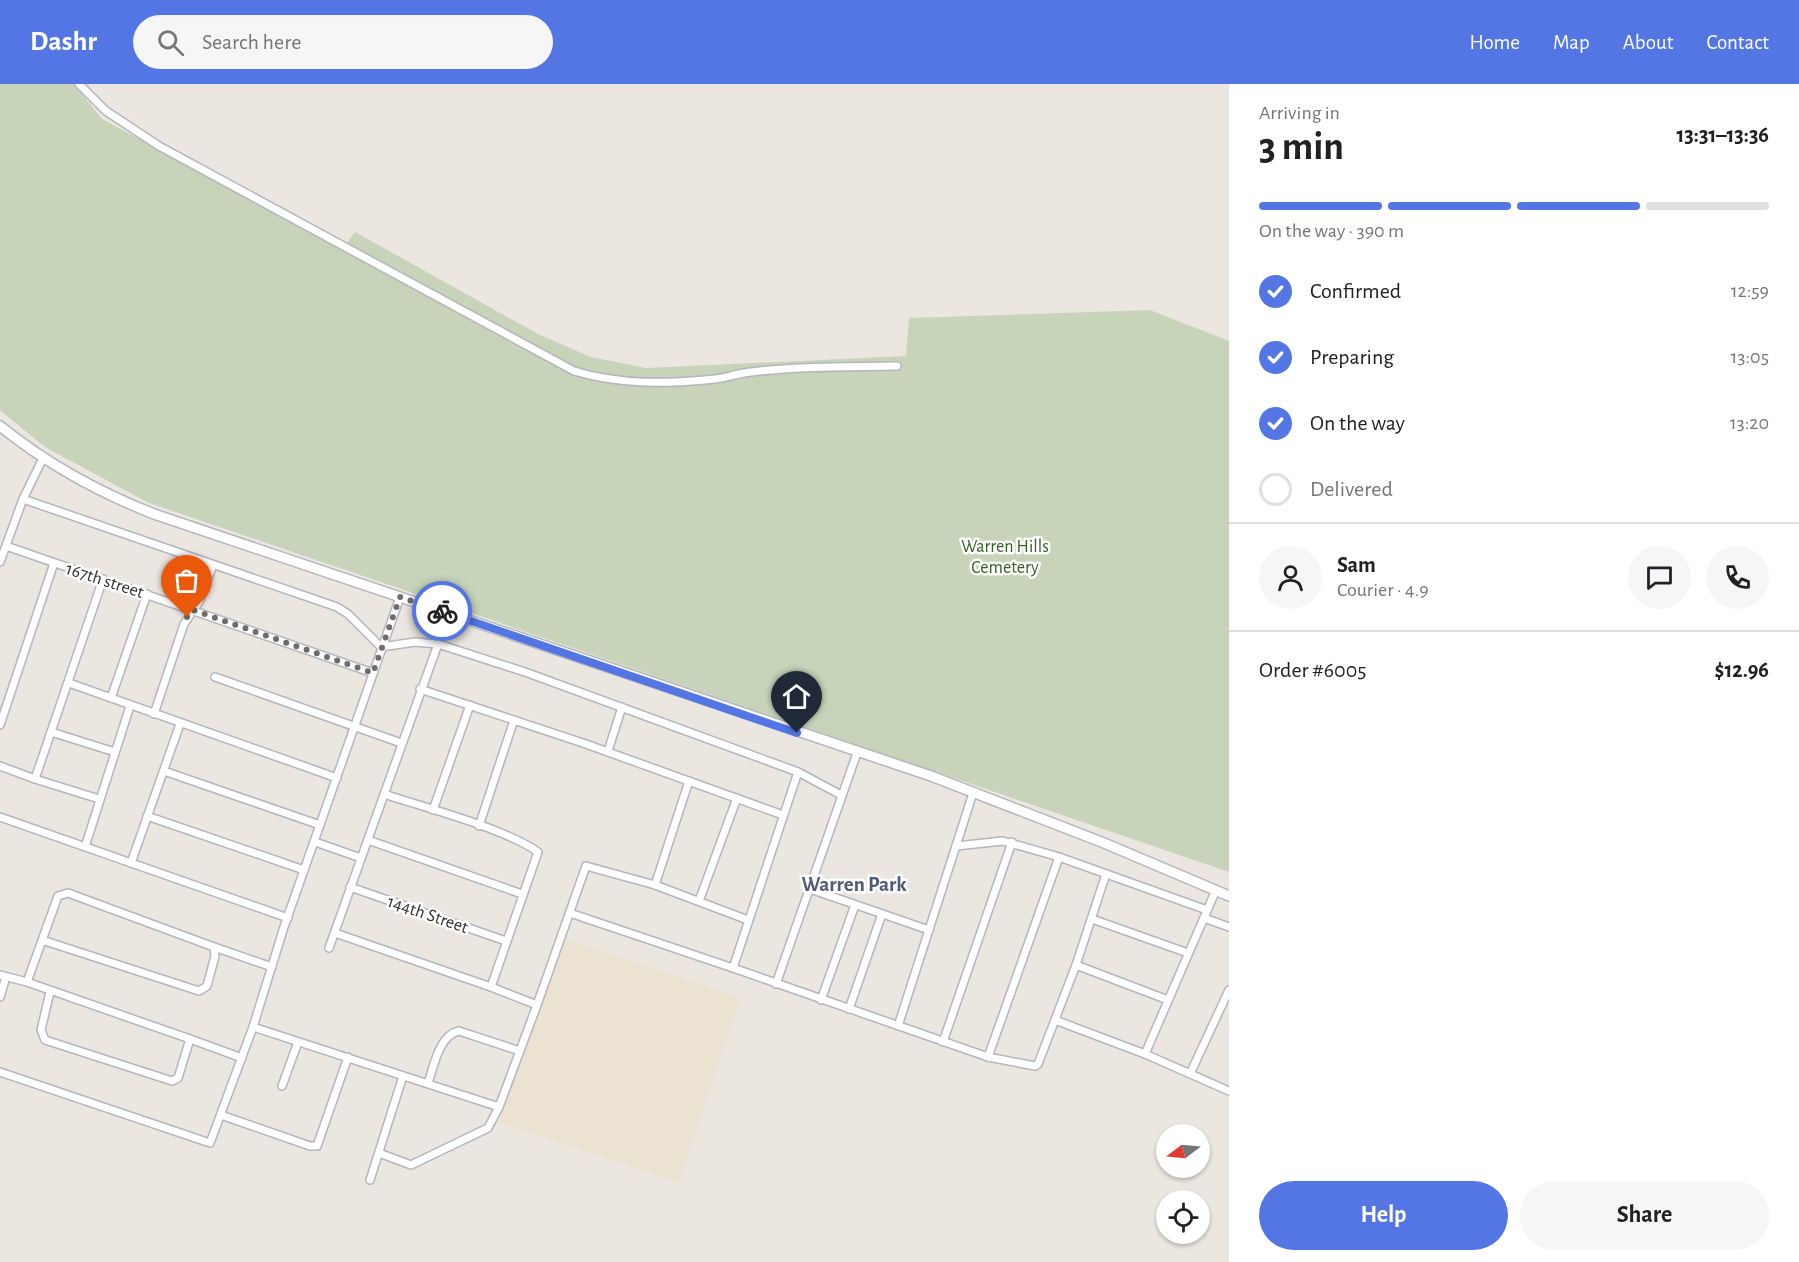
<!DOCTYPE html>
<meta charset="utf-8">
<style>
:root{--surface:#fff;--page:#f6f6f6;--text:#202124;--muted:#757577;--line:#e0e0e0;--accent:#5476e5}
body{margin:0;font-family:"Alegreya Sans",sans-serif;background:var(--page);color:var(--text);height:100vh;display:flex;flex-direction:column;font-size:22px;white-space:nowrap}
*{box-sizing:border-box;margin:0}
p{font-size:20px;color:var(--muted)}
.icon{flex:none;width:33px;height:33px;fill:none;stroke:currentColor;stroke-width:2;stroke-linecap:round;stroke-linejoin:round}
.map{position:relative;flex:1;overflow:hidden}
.drawer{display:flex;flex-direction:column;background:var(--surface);width:570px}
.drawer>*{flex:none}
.needle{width:39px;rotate:254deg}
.fabs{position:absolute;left:1156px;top:1040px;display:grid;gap:12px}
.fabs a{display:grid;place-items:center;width:54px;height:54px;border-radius:50%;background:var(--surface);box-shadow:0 2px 4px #0004;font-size:30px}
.pin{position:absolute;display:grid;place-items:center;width:51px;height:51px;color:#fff;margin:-62px -26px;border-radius:50% 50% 50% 0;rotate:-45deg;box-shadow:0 0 6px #0007}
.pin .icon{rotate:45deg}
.courier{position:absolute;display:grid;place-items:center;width:60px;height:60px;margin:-30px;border:4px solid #5476e5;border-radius:50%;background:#fff;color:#222;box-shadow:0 2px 8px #0007}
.overview em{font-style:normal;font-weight:700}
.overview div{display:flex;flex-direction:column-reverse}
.overview{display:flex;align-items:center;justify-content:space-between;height:102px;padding:0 30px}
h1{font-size:39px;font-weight:700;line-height:45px}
.bar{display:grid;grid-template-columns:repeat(4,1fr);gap:9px 6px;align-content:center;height:72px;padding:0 30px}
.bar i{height:8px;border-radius:4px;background:var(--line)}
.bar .active{background:var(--accent)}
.bar p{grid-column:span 4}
.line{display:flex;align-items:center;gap:15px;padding:0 30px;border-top:2px solid var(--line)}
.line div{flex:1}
.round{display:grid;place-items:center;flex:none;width:63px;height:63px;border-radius:32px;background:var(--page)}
ol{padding:0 30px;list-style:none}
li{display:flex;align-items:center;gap:18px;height:66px}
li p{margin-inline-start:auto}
li .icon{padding:6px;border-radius:50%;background:var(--accent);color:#fff;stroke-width:4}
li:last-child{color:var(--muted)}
li i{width:33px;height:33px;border:3px solid var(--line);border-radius:50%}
.action{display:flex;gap:12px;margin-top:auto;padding:12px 30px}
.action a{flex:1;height:69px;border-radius:36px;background:var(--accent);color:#fff;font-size:24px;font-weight:700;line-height:69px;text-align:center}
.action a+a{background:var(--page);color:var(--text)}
header{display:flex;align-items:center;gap:36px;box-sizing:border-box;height:84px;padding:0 30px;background:var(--accent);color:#fff}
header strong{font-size:28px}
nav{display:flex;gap:33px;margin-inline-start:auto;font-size:21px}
.search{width:420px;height:54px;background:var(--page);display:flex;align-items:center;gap:15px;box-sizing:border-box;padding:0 21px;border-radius:33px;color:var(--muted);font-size:22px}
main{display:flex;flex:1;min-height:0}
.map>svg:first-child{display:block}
.education{fill:#ebe2d2}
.cemetery{fill:#c7d4b9}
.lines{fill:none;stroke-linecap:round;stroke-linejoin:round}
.street-casing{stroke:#b3b6be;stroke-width:10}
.secondary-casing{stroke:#b3b6be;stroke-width:12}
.street{stroke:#fff;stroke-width:7}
.secondary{stroke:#fff;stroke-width:9}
.done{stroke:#6f6d6b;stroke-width:6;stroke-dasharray:0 10.8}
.route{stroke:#5476e5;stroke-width:8}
.labels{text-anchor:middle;stroke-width:5;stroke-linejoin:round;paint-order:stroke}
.park-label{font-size:18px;fill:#336124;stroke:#fff}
.street-label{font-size:18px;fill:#2c2c2c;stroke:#fff}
.quarter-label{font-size:21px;font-weight:bold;fill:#515a77;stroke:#fff}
</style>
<header>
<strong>Dashr</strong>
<div class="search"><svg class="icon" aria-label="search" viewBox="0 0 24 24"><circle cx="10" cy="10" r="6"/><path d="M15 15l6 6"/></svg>Search here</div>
<nav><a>Home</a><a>Map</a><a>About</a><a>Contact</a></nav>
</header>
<main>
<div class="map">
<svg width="1229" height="1178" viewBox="0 0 1229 1178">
<rect width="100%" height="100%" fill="#ece6e0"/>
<polygon class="education" points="560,853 740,914 678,1099 498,1038"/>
<polygon class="cemetery" points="0,0 74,0 102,35 343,164 355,148 538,250 591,273 646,284 906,272 909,234 1150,226 1229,257 1229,788 149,419 45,363 0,326"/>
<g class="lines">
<g class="street-casing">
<g id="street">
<path d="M79 0 106 27 159 62 574 287C621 301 667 300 715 295 727 294 738 289 751 288 799 282 848 283 897 282"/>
<polyline points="23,415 337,523 348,530 381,563 415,558 438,560 329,864"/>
<polyline points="6,462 373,589"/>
<polyline points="0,478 23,415 43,374"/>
<polyline points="438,560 525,588 798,688 841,711"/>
<polyline points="215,593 401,659"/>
<polyline points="69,599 337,694"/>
<polyline points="420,605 583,659 783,731"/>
<polyline points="111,614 147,510"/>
<polyline points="154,630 184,540 199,518 213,481"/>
<polyline points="0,641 54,479"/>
<polyline points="51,648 115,668"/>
<polyline points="608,667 622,623"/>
<polyline points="0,682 35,695 103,495"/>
<polyline points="164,687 320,741"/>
<polyline points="35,695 99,715"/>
<path d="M384 710C426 724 504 744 538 768L491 903"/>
<polyline points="433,726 470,621"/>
<polyline points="147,732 304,786"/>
<polyline points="0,733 288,834"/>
<polyline points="479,742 514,636"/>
<polyline points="368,756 522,810"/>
<polyline points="315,758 361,774"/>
<polyline points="956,762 1003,757 1059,773 988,973"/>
<polyline points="85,763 130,622"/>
<polyline points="1059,773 1207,826"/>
<polyline points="131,779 180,640"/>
<polyline points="655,801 689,697"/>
<polyline points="350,803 506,857"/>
<polyline points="810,805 929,846"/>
<polyline points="699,817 737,714"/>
<polyline points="570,829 733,884 798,688"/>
<polyline points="1204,834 1229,843"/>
<polyline points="1092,835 1188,869"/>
<polyline points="335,849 491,903 537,921"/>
<polyline points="214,863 272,883"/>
<polyline points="1076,881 1168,916"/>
<polyline points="733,884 988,973 1035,982 1038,980 1076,881 1106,790"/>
<polyline points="0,891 27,898 190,955 178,994 172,997 45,956 41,946 50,908"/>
<polyline points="27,898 58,812 68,809 214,863 215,872 207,902 199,907 42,856"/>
<polyline points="776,900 857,669"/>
<polyline points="0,913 6,893"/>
<polyline points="821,916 855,821"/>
<polyline points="849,925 882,830"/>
<polyline points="1055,936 1145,970 1229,1007"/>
<polyline points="898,942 973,709"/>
<polyline points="253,943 499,1023"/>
<polyline points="190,955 242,974"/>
<polyline points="943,958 1012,758"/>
<polyline points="1145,970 1216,806"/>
<polyline points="0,988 210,1059 253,943 284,843 400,513"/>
<polyline points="1190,990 1229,906"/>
<path d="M428 999C434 982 439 951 459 947L520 967"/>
<polyline points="282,1002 298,958"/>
<polyline points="221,1031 310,1062 317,1062 348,973"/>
<polyline points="379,1069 411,1081 488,1044 499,1023 537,921 586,782 655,801 748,836"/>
<polyline points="370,1096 403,992"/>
</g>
</g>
<g class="secondary-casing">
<path id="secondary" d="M0 342C47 380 98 408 154 430L931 692 1104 759 1229 812"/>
</g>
<use href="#street" class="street"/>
<use href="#secondary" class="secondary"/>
</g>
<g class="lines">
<polyline class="done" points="187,533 193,526 373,589 400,513 442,527"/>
<polyline class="route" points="442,527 797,649"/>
</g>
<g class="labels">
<g class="park-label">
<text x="1005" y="468">Warren Hills<tspan x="1005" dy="21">Cemetery</tspan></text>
</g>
<g class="street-label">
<text transform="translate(105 496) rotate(18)" y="6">167th street</text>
<text transform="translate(428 830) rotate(19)" y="6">144th Street</text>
</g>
<g class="quarter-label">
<text x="854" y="807">Warren Park</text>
</g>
</g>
</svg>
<div class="fabs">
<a><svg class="needle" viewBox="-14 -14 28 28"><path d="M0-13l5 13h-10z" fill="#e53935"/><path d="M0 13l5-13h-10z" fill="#757577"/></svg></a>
<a><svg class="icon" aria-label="locate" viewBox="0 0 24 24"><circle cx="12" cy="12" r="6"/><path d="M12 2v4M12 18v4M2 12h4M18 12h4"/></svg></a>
</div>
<div class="pin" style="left:187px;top:533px;background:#ea580c"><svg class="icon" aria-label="bag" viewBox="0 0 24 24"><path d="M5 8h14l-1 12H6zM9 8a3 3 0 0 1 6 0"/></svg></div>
<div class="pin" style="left:797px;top:649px;background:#1f2937"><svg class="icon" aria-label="home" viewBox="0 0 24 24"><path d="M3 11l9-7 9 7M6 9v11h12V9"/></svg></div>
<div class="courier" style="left:442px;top:527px"><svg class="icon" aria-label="bike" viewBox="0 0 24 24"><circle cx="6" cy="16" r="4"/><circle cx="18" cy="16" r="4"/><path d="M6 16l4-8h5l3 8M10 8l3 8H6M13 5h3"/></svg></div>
</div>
<section class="drawer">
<div class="overview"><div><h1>3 min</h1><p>Arriving in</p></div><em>13:31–13:36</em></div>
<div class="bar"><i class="active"></i><i class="active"></i><i class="active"></i><i></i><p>On the way · 390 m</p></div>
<ol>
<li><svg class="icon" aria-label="check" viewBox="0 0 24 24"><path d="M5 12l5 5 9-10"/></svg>Confirmed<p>12:59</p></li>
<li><svg class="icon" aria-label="check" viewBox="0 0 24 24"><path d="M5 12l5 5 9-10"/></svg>Preparing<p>13:05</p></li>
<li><svg class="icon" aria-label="check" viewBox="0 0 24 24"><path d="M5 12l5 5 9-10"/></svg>On the way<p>13:20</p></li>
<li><i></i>Delivered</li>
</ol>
<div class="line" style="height:108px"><a class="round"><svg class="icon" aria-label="person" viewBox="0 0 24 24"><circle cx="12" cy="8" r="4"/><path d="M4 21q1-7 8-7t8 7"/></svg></a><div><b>Sam</b><p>Courier · 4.9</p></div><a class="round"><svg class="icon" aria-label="chat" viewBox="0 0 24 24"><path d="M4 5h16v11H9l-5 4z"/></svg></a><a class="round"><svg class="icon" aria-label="phone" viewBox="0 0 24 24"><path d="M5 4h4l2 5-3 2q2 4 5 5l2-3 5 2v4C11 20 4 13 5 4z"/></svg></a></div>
<div class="line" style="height:78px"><div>Order #6005</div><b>$12.96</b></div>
<div class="action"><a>Help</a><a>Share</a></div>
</section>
</main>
